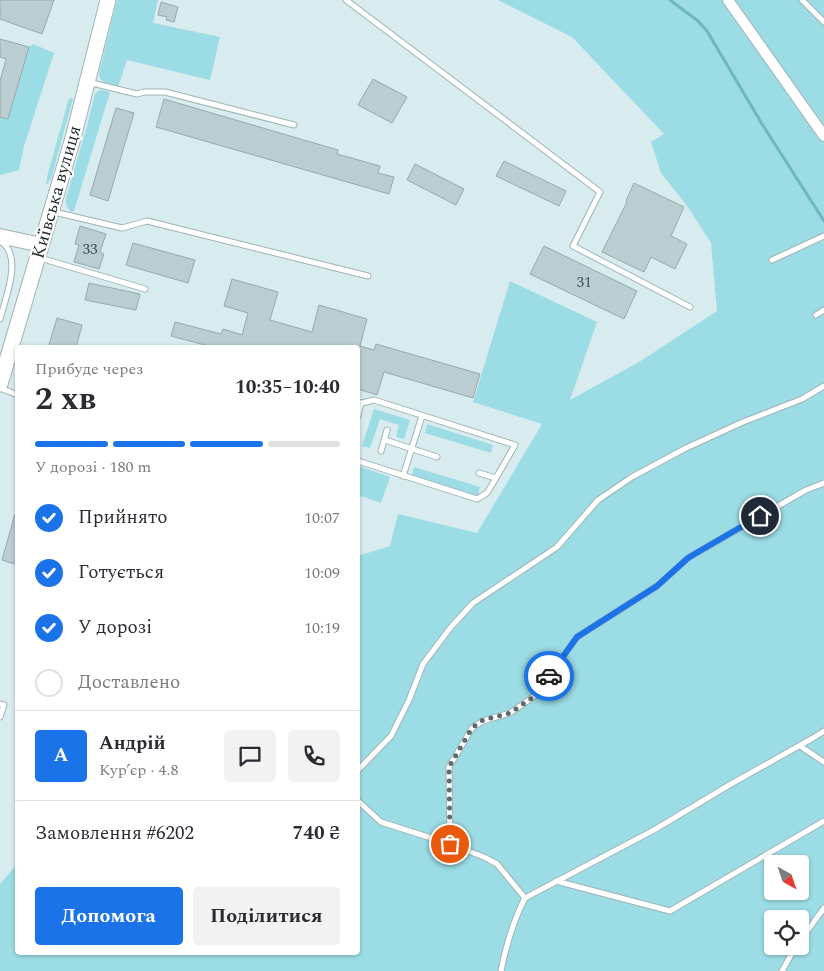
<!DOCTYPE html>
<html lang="uk">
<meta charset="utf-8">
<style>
:root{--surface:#fff;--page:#f2f2f3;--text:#2b2b33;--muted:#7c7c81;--line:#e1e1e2;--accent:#1a73e8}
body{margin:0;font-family:Spectral,serif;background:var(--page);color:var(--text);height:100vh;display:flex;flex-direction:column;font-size:19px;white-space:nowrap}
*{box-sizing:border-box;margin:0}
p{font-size:16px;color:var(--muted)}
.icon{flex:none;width:28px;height:28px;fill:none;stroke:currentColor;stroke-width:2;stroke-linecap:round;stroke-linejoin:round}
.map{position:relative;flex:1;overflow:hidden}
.sheet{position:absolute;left:15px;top:345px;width:345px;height:610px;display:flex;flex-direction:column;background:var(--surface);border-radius:5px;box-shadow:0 1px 4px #0004}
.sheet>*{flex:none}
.needle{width:32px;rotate:140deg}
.fabs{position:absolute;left:764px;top:855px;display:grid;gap:10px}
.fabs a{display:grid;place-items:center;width:45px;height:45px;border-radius:5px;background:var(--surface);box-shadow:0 1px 4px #0004;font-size:25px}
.pin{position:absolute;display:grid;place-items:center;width:42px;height:42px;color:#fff;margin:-21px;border:2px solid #fff;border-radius:50%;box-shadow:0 1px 5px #0007}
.courier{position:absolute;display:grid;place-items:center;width:50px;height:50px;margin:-25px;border:4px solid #1a73e8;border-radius:50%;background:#fff;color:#222;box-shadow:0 1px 6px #0007}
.summary em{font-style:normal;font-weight:700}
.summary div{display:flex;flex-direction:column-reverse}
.summary{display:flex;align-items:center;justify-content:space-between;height:85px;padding:0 20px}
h1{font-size:32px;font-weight:700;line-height:38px}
.bar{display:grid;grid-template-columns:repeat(4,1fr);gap:8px 5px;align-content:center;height:60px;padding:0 20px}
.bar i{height:6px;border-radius:4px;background:var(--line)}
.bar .selected{background:var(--accent)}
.bar p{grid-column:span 4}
.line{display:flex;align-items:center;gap:12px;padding:0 20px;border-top:1px solid var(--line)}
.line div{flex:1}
.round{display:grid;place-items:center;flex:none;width:52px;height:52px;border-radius:5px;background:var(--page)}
ol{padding:0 20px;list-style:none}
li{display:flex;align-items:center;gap:15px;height:55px}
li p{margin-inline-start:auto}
li .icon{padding:5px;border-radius:50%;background:var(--accent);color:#fff;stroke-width:4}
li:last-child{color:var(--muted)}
li i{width:28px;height:28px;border:2px solid var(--line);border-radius:50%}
.primary-button{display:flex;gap:10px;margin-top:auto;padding:10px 20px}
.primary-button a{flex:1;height:58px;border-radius:5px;background:var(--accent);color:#fff;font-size:20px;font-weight:700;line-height:58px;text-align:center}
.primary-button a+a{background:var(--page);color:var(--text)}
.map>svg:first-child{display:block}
.green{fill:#9bdce5;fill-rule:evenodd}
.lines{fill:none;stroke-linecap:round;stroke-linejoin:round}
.stream{stroke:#6db7c1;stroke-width:3}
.building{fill:#baced1;stroke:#96a9ac}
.lane-casing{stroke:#9fb3b5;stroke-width:7}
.street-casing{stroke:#9fb3b5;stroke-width:12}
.secondary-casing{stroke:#9fb3b5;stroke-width:16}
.primary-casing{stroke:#9fb3b5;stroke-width:17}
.lane{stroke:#fff;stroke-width:5}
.street{stroke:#fff;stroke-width:10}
.secondary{stroke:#fff;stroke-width:14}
.primary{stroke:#fff;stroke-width:15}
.done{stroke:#5e6a6c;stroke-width:5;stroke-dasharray:0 9}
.route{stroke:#1a73e8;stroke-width:6}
.labels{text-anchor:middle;stroke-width:4.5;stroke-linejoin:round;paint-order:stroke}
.number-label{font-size:15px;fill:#444e50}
.street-label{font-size:18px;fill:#1c2425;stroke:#fff}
</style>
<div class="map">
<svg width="824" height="971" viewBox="0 0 824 971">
<rect width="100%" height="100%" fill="#d8ecef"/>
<g class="green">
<path d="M117 0H158L153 23 220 37 210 80 127 60 118 87C109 84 100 84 99 73Z"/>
<path d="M498 0H824V971H0V884L17 864 18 952H358V556L390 546 398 514 477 533 542 424 473 402 510 281 597 322 570 400 639 362 717 311 711 243 688 207 661 173 651 142 664 134 572 37ZM772 864H800V891H772ZM772 919H800V946H772Z"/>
<polygon points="33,44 54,53 24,146 19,170 0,175 0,117 8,119 29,47"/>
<path d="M102 90 110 92 74 211 72 212C66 208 66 204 66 198L87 126 95 94 98 91Z"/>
<polygon points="71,98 72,98 73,99 51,179 46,185 46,184 47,177 64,116 68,101"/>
<polygon points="374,409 410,420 404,439 396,437 399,425 380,419 370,448 362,446"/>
<polygon points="427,424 493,445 491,453 425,433"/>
<polygon points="358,466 390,477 381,503 358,495"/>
<polygon points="414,467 480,487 478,496 412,475"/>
</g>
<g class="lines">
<polyline class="stream" points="670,0 698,21 707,31 762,124 824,221"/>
</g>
<g class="building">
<polygon points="0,0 54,0 42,34 0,19"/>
<polygon points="161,2 178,7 174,22 166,20 167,17 158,15"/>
<polygon points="0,39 29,47 8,119 0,117 0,81 6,59 0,57"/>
<polygon points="373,79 407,97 392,123 358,105"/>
<polygon points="164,99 338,150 337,154 380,166 378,173 394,177 389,194 156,127"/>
<polygon points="116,108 134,113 108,201 90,195"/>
<polygon points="504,161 566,191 559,206 496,176"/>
<polygon points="415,164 464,189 456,205 407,180"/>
<polygon points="634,183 684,207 671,236 687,244 675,269 651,257 644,272 602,252 627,202 626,201"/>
<polygon points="80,226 106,234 100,252 104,254 99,269 74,262 79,245 75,244"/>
<polygon points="133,243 195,260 188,283 126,265"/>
<polygon points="544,246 637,291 624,319 530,274"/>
<polygon points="232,279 278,292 270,320 312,332 319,305 367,319 360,346 374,350 376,344 480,374 473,398 384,372 377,395 358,389 358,348 216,348 171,336 175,322 221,334 223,329 242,335 248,313 224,306"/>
<polygon points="89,283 140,294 136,310 85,300"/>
<polygon points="57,318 82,325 76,348 48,348"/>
<polygon points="15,514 18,515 18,565 2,560"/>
</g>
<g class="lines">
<g class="lane-casing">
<g id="lane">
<polyline points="346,0 600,192 573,246 690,307"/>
<polyline points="802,0 824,22"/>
<polyline points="88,82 137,94 144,92 165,92 294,125"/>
<polyline points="54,212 122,228 147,221 368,276"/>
<polyline points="40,258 145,289"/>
<polyline points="772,260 824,236"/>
<polyline points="816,315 824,310"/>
<path d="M0 319C5 299 24 255 0 241"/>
<polyline points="0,388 18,395"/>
<polyline points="358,404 374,400 515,445 496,478"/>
<polyline points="358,416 361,403"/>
<polyline points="385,440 437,457"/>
<polyline points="381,451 387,430"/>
<polyline points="358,461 477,499 487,493 496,478 479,473"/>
<polyline points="403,476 422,416"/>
<polyline points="0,704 4,705 0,717"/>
<polyline points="800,746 824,762"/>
<polyline points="358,770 391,736 409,700 423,664 451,627 473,603 557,547 598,500 632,477 686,448 743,422 802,399 824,386"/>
<path d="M358 801 381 822 450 844 484 857 497 864 525 898C513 921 506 946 501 971"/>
<polyline points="450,844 449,767 472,728 483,721 510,713 536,695 577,637 657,586 688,558 698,552 806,490 824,483"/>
<polyline points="556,881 670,911 824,821"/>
<polyline points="525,898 654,830 731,784 813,738 824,731"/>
<polyline points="800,941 824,908"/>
<polyline points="782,971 796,946"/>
</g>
</g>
<g class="street-casing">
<polyline id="street" points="728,0 824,136"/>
</g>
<g class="secondary-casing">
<polyline id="secondary" points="0,236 41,245"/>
</g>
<g class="primary-casing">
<polyline id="primary" points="0,384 73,138 108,0"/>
</g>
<use href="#lane" class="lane"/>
<use href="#street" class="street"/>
<use href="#secondary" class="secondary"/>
<use href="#primary" class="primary"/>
</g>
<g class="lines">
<polyline class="done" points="450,844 449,767 472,728 483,720 510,713 536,695 549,676"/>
<polyline class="route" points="549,676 577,637 657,586 688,558 698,552 760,516"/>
</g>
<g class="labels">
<g class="number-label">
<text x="90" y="254">33</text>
<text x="584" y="287">31</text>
</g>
<g class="street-label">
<text transform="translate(56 192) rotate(-74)" y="6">Київська вулиця</text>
</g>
</g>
</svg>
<div class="fabs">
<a><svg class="needle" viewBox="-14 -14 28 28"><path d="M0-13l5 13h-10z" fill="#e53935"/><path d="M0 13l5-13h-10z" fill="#7c7c81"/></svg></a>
<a><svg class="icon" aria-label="locate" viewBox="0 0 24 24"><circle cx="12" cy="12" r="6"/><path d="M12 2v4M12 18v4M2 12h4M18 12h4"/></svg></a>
</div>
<div class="pin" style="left:450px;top:844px;background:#ea580c"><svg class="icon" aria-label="bag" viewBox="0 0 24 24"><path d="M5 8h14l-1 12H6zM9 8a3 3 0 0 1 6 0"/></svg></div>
<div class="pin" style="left:760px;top:516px;background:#1f2937"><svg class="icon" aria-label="home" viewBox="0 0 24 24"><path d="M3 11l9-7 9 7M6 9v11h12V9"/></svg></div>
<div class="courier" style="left:549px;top:676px"><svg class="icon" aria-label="car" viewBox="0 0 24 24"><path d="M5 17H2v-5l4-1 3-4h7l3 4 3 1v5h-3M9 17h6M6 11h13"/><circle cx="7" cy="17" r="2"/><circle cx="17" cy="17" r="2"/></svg></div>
<section class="sheet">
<div class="summary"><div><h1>2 хв</h1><p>Прибуде через</p></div><em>10:35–10:40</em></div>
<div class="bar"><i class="selected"></i><i class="selected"></i><i class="selected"></i><i></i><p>У дорозі · 180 m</p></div>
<ol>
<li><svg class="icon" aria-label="check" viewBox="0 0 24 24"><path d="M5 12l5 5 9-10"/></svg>Прийнято<p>10:07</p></li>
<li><svg class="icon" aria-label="check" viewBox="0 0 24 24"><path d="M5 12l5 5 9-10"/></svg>Готується<p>10:09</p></li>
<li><svg class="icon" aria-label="check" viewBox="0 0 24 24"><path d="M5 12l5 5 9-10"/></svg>У дорозі<p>10:19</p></li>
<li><i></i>Доставлено</li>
</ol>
<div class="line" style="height:90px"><b class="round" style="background:var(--accent);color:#fff">А</b><div><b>Андрій</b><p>Кур’єр · 4.8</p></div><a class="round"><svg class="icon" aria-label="chat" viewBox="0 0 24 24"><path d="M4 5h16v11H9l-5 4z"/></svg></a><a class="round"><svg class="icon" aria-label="phone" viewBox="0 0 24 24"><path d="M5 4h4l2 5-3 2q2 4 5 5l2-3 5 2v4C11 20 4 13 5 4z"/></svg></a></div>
<div class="line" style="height:65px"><div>Замовлення #6202</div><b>740 ₴</b></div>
<div class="primary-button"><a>Допомога</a><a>Поділитися</a></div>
</section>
</div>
